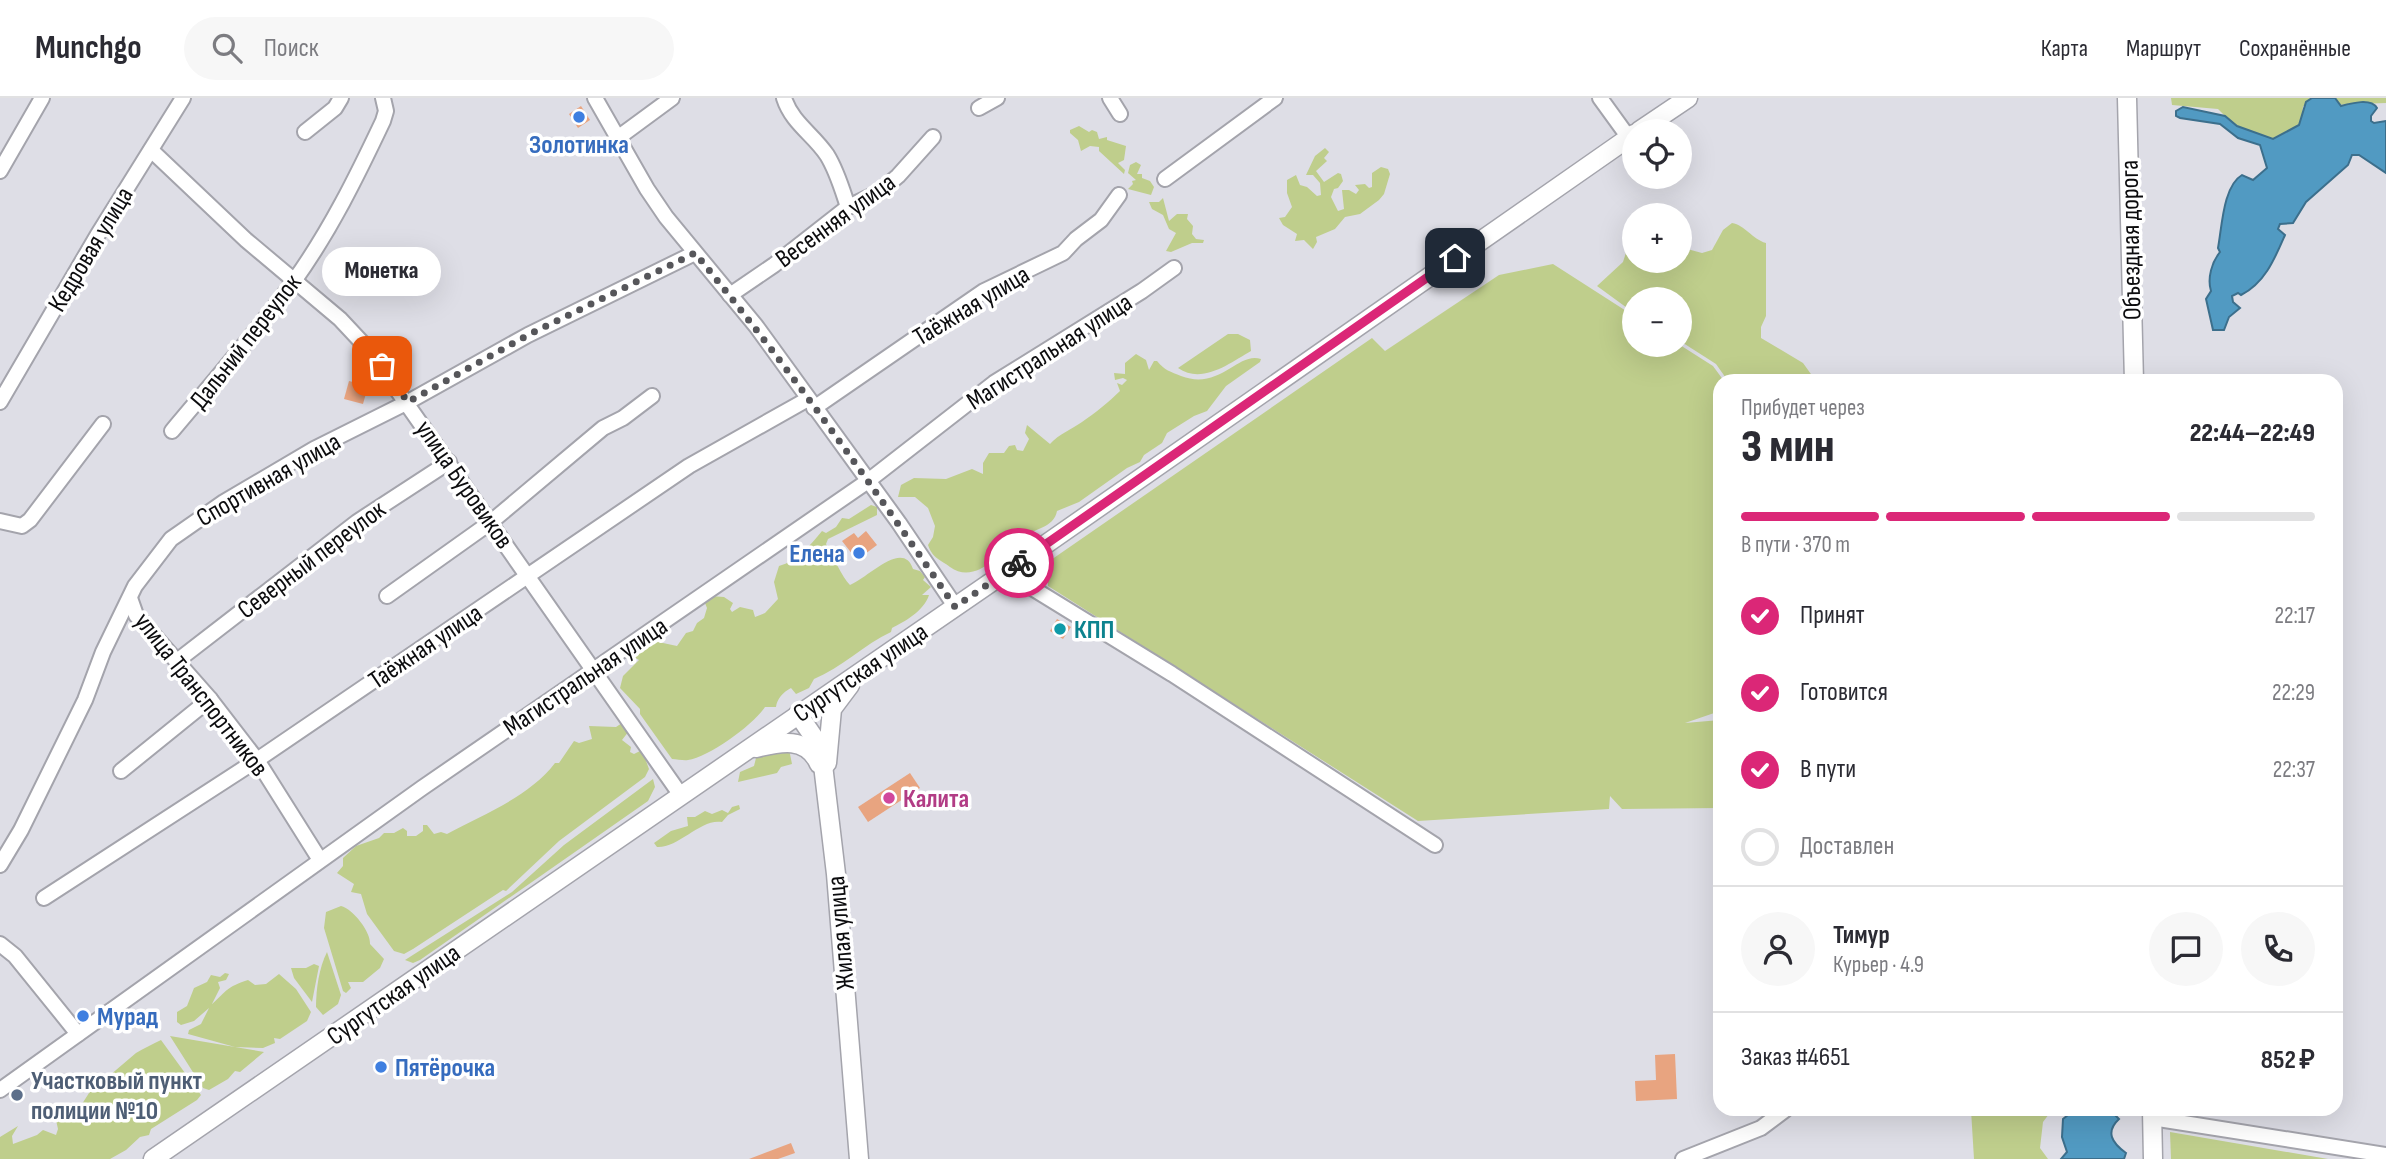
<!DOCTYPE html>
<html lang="ru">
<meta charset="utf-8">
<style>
:root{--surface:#fff;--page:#f7f7f7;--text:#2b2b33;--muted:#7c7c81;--line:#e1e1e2;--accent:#db2777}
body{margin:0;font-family:"Sofia Sans Condensed",sans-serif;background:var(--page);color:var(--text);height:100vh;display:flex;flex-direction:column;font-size:26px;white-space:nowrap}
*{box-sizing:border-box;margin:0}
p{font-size:23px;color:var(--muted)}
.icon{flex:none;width:38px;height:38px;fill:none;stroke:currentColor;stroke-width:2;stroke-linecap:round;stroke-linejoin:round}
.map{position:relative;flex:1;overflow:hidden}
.drawer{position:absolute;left:1713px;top:276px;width:630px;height:742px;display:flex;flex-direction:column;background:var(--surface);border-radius:21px;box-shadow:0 7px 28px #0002}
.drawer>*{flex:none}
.tools{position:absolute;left:1622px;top:21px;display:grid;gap:14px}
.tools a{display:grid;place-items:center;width:70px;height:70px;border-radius:50%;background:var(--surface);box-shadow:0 7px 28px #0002;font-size:35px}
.pin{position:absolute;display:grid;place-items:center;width:60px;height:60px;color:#fff;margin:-30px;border-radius:14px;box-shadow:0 4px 10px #0006}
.courier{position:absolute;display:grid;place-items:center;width:70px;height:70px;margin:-35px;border:5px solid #db2777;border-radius:50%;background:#fff;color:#222;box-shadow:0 2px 9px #0007}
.bubble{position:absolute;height:49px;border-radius:24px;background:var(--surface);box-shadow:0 7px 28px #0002;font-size:23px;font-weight:800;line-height:49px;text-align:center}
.summary em{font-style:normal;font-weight:800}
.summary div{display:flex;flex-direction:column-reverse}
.summary{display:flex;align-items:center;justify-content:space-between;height:119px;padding:0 28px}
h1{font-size:46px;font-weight:800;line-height:52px}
.bar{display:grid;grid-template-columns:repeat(4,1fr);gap:10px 7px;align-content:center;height:84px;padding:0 28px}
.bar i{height:9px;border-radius:5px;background:var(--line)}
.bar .on{background:var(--accent)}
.bar p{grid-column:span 4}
.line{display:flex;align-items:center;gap:18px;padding:0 28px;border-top:2px solid var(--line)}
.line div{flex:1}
.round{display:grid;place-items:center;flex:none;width:74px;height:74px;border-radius:37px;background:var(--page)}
ol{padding:0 28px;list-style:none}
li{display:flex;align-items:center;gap:21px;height:77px}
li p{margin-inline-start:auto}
li .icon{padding:7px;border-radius:50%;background:var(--accent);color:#fff;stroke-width:4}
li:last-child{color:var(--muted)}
li i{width:38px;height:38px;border:4px solid var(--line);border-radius:50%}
header{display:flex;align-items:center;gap:42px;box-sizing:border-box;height:98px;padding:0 35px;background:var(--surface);border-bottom:2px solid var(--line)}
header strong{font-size:33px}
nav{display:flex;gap:38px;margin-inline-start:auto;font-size:24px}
.search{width:490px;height:63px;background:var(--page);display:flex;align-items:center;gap:18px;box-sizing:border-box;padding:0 24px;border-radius:38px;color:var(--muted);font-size:26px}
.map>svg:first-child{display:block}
.green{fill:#bfce8c}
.water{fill:#519ac2;stroke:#3c6f8c;stroke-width:2}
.building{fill:#e8a480}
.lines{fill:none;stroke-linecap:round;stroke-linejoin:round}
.minor-casing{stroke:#a4a4ac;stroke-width:18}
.major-casing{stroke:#a4a4ac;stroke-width:21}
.minor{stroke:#fff;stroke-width:14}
.major{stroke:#fff;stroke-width:18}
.done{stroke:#56565a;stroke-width:7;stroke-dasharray:0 12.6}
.route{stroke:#db2777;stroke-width:9}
.shop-dot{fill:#3f7fe0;stroke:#fff;stroke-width:2.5}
.culture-dot{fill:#0f9aa8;stroke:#fff;stroke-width:2.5}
.hotel-dot{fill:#d1479c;stroke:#fff;stroke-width:2.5}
.service-dot{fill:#5c6f8a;stroke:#fff;stroke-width:2.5}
.labels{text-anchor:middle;stroke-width:7;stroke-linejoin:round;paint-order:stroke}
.shop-label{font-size:26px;font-weight:bold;fill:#366cbe;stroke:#fff;text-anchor:start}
.street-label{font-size:26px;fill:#0c0c0e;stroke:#fff}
.culture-label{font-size:26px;font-weight:bold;fill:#0d838f;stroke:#fff;text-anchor:start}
.hotel-label{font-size:26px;font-weight:bold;fill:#b23c85;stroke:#fff;text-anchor:start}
.service-label{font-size:26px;font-weight:bold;fill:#4e5e75;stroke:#fff;text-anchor:start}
</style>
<header>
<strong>Munchgo</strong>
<div class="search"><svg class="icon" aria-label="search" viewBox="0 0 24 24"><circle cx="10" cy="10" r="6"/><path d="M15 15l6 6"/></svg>Поиск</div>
<nav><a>Карта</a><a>Маршрут</a><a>Сохранённые</a></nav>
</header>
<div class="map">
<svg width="2386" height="1061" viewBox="0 0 2386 1061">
<rect width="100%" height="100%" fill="#dedee6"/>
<g class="green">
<polygon points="2171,0 2386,0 2386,5 2303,8 2301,33 2273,48 2245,38 2218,11 2172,7"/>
<polygon points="1079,28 1089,34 1092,32 1097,34 1099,41 1107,39 1107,42 1126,48 1124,62 1118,65 1125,72 1124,76 1099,53 1099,49 1090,48 1081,53 1078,42 1070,35 1070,32"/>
<polygon points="1325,50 1329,54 1324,60 1327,63 1316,73 1324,84 1338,75 1341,76 1343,83 1338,90 1334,91 1331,99 1338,113 1344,111 1342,92 1349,92 1356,96 1359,92 1355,87 1365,86 1369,90 1372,89 1372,75 1381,69 1388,71 1390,76 1384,96 1379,102 1360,116 1345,119 1335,131 1316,139 1317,144 1313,151 1304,142 1295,143 1297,136 1283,127 1279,120 1285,119 1292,109 1287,95 1287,82 1296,77 1300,87 1307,89 1317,98 1321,97 1320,85 1313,77 1306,77 1315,58"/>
<polygon points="1136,64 1141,67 1137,76 1142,76 1142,80 1150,83 1154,89 1151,97 1128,91 1133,86 1132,83 1136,82 1128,75 1130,67"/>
<polygon points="1163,100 1169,123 1177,116 1188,116 1187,121 1193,128 1192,136 1196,141 1204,142 1203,145 1192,145 1171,154 1166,153 1176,135 1169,131 1163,117 1152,111 1149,104 1159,104"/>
<path d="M1732 125C1745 127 1752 141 1766 145V218L1761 229V240L1803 265 1816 283H1728L1716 266 1680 243V201H1634V215L1597 188 1623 164 1630 142 1634 137V163H1680V149L1702 155 1712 152 1723 132Z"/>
<polygon points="1553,166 1634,218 1634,247 1680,247 1713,268 1724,283 1720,284 1720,613 1685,625 1720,622 1720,710 1622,711 1610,698 1609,711 1418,723 1048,488 1048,464 1372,240 1385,253 1499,177"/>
<path d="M1228 236H1238L1250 242 1251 253C1230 265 1202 287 1178 270Z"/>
<path d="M1136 256 1146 262 1149 272 1154 263H1157C1164 272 1171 274 1181 278 1220 293 1238 253 1261 261L1260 264 1226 288 1207 313 1194 318 1167 335 1162 345 1144 357 1140 364 1127 370 1079 404 1057 413C1054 430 1033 431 1020 440 1002 453 976 488 950 469 940 461 933 461 928 447L933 439 935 428 928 410 915 399H898L901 387 914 380 946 381 972 371 983 376V365L989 355H1004L1009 348 1015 347 1017 352 1023 353 1029 341 1025 335 1027 327 1050 346C1059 336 1072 331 1082 324 1095 315 1109 304 1120 293L1117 285 1122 287 1127 282 1123 280 1115 282 1114 275 1125 276V265Z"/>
<path d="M871 407 877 409V417L828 441 826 446C833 458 842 479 850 487 868 480 903 441 913 471L920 473 925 479 923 482 931 489 922 497H929C924 513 904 524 892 530L891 534C865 546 841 570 814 581L809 590 796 596 791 590C783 594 777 601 776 609H765C753 627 709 659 688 662 684 663 677 661 672 661L640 616V611L620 590 623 578 639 562 632 558 633 556 639 553 649 542 677 548 686 535 693 533 697 525 704 520 707 510 705 505 710 498 724 499 733 505 730 511 732 514 740 509 753 512 755 519 765 515 778 501 774 484 779 468C797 463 810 448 822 433L826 435 836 429 842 420 849 421Z"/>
<path d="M625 623 629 633 622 642 631 649 630 654 634 656 642 652 649 671 645 679 559 743 506 793 503 792 413 851 404 856 394 853 367 816 361 796 351 794 354 786 337 775 343 768V760L356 748 379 740 384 735H394L403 730 407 733V738H416L423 733V727H427L434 736 441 734 447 736C484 716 529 699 555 665H559L574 643 579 645 592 641 589 628 616 629Z"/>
<polygon points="789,651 792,666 781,669 777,675 738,684 740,674 754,668 756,660 762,656 771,656 771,652"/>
<polygon points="653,681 655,689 648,703 420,862 413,865 405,862 512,794 564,747"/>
<path d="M739 707 740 711 728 717 722 724C701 720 679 750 657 749L654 745 671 733 688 728 687 719H695L705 713 712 716 722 712 728 715 732 709Z"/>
<path d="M341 808C353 811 371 834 370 846L384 861 380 870 363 884H348L351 890 346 895 343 893 324 830 326 814Z"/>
<path d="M327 854 341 897 338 906 323 917 316 909C316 891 319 870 327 854Z"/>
<polygon points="314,866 319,868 312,904 294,880 291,870 306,870"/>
<path d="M225 875 229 876 226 882 218 884 220 890 212 906C227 893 226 889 248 882L255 887 266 886 279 876 296 891 311 914 307 923 280 941 274 940 275 945 263 950 235 949 264 954 240 974 235 973 228 981 209 992 203 990 170 938 235 949 188 936 189 932 201 926 209 910 194 923 181 927 177 924V914L187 908 194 890 207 884 211 877 220 879Z"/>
<path d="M161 942 201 997 197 1002 151 1031 149 1037 140 1039 126 1052 110 1061H0V1039L18 1028 12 1038 13 1046 37 1037 43 1032 56 1037 58 1031 56 1022 67 1023 70 1012 82 1006 89 995 136 955C144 950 153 946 161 942Z"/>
<polygon points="1971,1012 2052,1012 2043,1024 2040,1050 2048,1061 1974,1061"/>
<polygon points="2170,1034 2328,1061 2171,1061"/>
</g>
<g class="water">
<path d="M2312 0H2335L2341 8C2352 5 2371 0 2377 10L2371 18V23L2374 25 2386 23V75L2359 57H2352L2348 67 2306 104 2293 125 2280 126 2278 131 2285 137C2275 160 2265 185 2241 197L2238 195 2232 198 2233 204 2240 210 2229 219 2224 232H2213L2206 201 2211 193C2207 180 2212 164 2220 154L2218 150C2222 129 2223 88 2242 77L2253 82 2267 70 2260 47 2238 40 2220 26 2180 20 2176 18V13L2183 9 2225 18 2237 28 2273 41 2299 27 2306 4Z"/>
<path d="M2094 1012 2113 1015 2119 1021C2105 1034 2112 1045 2126 1055L2124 1061H2061L2067 1054 2062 1039 2063 1021 2073 1013Z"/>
</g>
<g class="building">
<polygon points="581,8 590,22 578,30 569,16"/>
<polygon points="349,283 368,288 363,306 344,301"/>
<polygon points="866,433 877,447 857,462 842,443 854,435 858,440"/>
<polygon points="1057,521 1071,529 1063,541 1050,533"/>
<polygon points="910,675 920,690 868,724 858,709"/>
<polygon points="1675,956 1677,1001 1636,1003 1635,983 1656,982 1655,957"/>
<polygon points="791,1045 795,1055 778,1061 749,1061"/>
</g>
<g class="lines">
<g class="minor-casing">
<g id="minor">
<polyline points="595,0 647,91 666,119 756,228 899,425 955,508"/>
<path d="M784 0C792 25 813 36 827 57 837 73 842 91 848 109"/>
<polyline points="1110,0 1120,16"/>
<polyline points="1600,0 1629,40"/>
<polyline points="979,10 997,0"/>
<polyline points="305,34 335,10 341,0"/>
<polyline points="619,39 672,0"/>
<polyline points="151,52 246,142 340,221 369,252 680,696"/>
<polyline points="0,73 42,0"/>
<polyline points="1165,81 1275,0"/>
<polyline points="730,197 774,167 848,109 878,95 898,78 933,39"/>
<polyline points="0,304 97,138 183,0"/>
<polyline points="814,310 984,193 1063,155 1076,141 1101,122 1119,97"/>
<path d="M172 333C213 284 256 235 294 183 330 133 357 78 383 23L386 13 383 0"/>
<polyline points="0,423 22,428 30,422 103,326"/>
<polyline points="1006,474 1172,576 1435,747"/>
<polyline points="387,498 491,424 603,330 623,320 652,298"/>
<polyline points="130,500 136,517 210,601 257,662 320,762"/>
<polyline points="177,563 357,424 449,364"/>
<polyline points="121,673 210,601"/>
<polyline points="0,767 21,732 85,602 103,554 135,488 171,441 224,404 314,351 408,304 528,237 695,155"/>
<polyline points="44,800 257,662 689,368 808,301"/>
<polyline points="0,846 15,858 78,936"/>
<polyline points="0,992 422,690 868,383 994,285 1142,193 1174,170"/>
<polyline points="2152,1020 2386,1057"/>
<polyline points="1683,1061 1761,1030 1785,1012"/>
</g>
</g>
<g class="major-casing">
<g id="major">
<polyline points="2127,0 2134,284"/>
<polyline points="1639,33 1688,0"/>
<polyline points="798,616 815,641 823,667 836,776 859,1061"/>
<path d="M756 650C780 644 807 638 819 666"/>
<polyline points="827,665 832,611 850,587"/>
<polyline points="2152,1012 2153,1061"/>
<polyline points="153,1061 1006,474 1634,36"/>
</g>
</g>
<use href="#minor" class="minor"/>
<use href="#major" class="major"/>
</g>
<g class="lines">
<path class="done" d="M382 268 408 304 528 237 695 155C788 268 873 388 955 509L1019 465"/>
<polyline class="route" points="1019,465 1455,160"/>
</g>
<g class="shop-dot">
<circle cx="579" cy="19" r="7"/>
<circle cx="859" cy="455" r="7"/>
<circle cx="83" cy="918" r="7"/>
<circle cx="381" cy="969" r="7"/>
</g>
<circle class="culture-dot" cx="1060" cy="531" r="7"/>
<circle class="hotel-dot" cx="889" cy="700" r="7"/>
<circle class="service-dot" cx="17" cy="997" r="7"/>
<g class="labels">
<g class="shop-label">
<text x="579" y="55" text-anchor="middle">Золотинка</text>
<text x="845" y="464" text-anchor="end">Елена</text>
<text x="97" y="927">Мурад</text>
<text x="395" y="978">Пятёрочка</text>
</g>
<g class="street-label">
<text transform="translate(835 122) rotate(-36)" y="9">Весенняя улица</text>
<text transform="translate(2130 142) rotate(-91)" y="9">Объездная дорога</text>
<text transform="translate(90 151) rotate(-59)" y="9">Кедровая улица</text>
<text transform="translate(971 207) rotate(-31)" y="9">Таёжная улица</text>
<text transform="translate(245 243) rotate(-52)" y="9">Дальний переулок</text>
<text transform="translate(1049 253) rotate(-33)" y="9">Магистральная улица</text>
<text transform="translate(268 381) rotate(-30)" y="9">Спортивная улица</text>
<text transform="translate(465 386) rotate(55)" y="9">улица Буровиков</text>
<text transform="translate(311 461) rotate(-37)" y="9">Северный переулок</text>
<text transform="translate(425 548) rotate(-34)" y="9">Таёжная улица</text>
<text transform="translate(860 574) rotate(-34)" y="9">Сургутская улица</text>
<text transform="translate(585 578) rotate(-34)" y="9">Магистральная улица</text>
<text transform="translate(202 596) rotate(52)" y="9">улица Транспортников</text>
<text transform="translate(840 835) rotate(-95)" y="9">Жилая улица</text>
<text transform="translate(393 896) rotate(-35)" y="9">Сургутская улица</text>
</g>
<g class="culture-label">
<text x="1074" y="540">КПП</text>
</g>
<g class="hotel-label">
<text x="903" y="709">Калита</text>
</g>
<g class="service-label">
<text x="31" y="991">Участковый пункт<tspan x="31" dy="30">полиции №10</tspan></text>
</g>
</g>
</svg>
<div class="tools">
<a><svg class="icon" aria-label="locate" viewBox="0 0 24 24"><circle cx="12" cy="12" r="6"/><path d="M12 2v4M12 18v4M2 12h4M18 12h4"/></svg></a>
<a>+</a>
<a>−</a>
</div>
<div class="pin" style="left:382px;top:268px;background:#ea580c"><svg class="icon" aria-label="bag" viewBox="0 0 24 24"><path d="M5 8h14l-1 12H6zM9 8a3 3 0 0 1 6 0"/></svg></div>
<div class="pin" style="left:1455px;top:160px;background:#1f2937"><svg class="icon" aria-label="home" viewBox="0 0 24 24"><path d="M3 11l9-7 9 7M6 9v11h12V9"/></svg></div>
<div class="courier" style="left:1019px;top:465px"><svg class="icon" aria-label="bike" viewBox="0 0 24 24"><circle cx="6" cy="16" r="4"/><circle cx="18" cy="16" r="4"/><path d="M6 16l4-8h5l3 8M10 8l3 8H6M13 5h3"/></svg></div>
<div class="bubble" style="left:322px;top:149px;width:119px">Монетка</div>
<section class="drawer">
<div class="summary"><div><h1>3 мин</h1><p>Прибудет через</p></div><em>22:44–22:49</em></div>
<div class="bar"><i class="on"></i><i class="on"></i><i class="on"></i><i></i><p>В пути · 370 m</p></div>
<ol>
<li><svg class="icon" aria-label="check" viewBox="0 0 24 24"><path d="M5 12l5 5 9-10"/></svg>Принят<p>22:17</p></li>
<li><svg class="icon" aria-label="check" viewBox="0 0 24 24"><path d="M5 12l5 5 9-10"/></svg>Готовится<p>22:29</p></li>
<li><svg class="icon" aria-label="check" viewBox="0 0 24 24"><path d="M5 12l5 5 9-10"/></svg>В пути<p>22:37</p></li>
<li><i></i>Доставлен</li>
</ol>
<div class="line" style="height:126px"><a class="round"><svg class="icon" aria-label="person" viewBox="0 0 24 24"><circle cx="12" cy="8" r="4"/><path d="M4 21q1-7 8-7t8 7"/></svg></a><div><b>Тимур</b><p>Курьер · 4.9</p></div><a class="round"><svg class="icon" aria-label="chat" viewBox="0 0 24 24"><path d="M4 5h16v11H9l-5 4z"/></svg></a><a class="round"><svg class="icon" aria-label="phone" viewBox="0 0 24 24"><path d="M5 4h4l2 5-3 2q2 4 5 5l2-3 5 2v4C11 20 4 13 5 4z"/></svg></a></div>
<div class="line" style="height:91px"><div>Заказ #4651</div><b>852 ₽</b></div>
</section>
</div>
